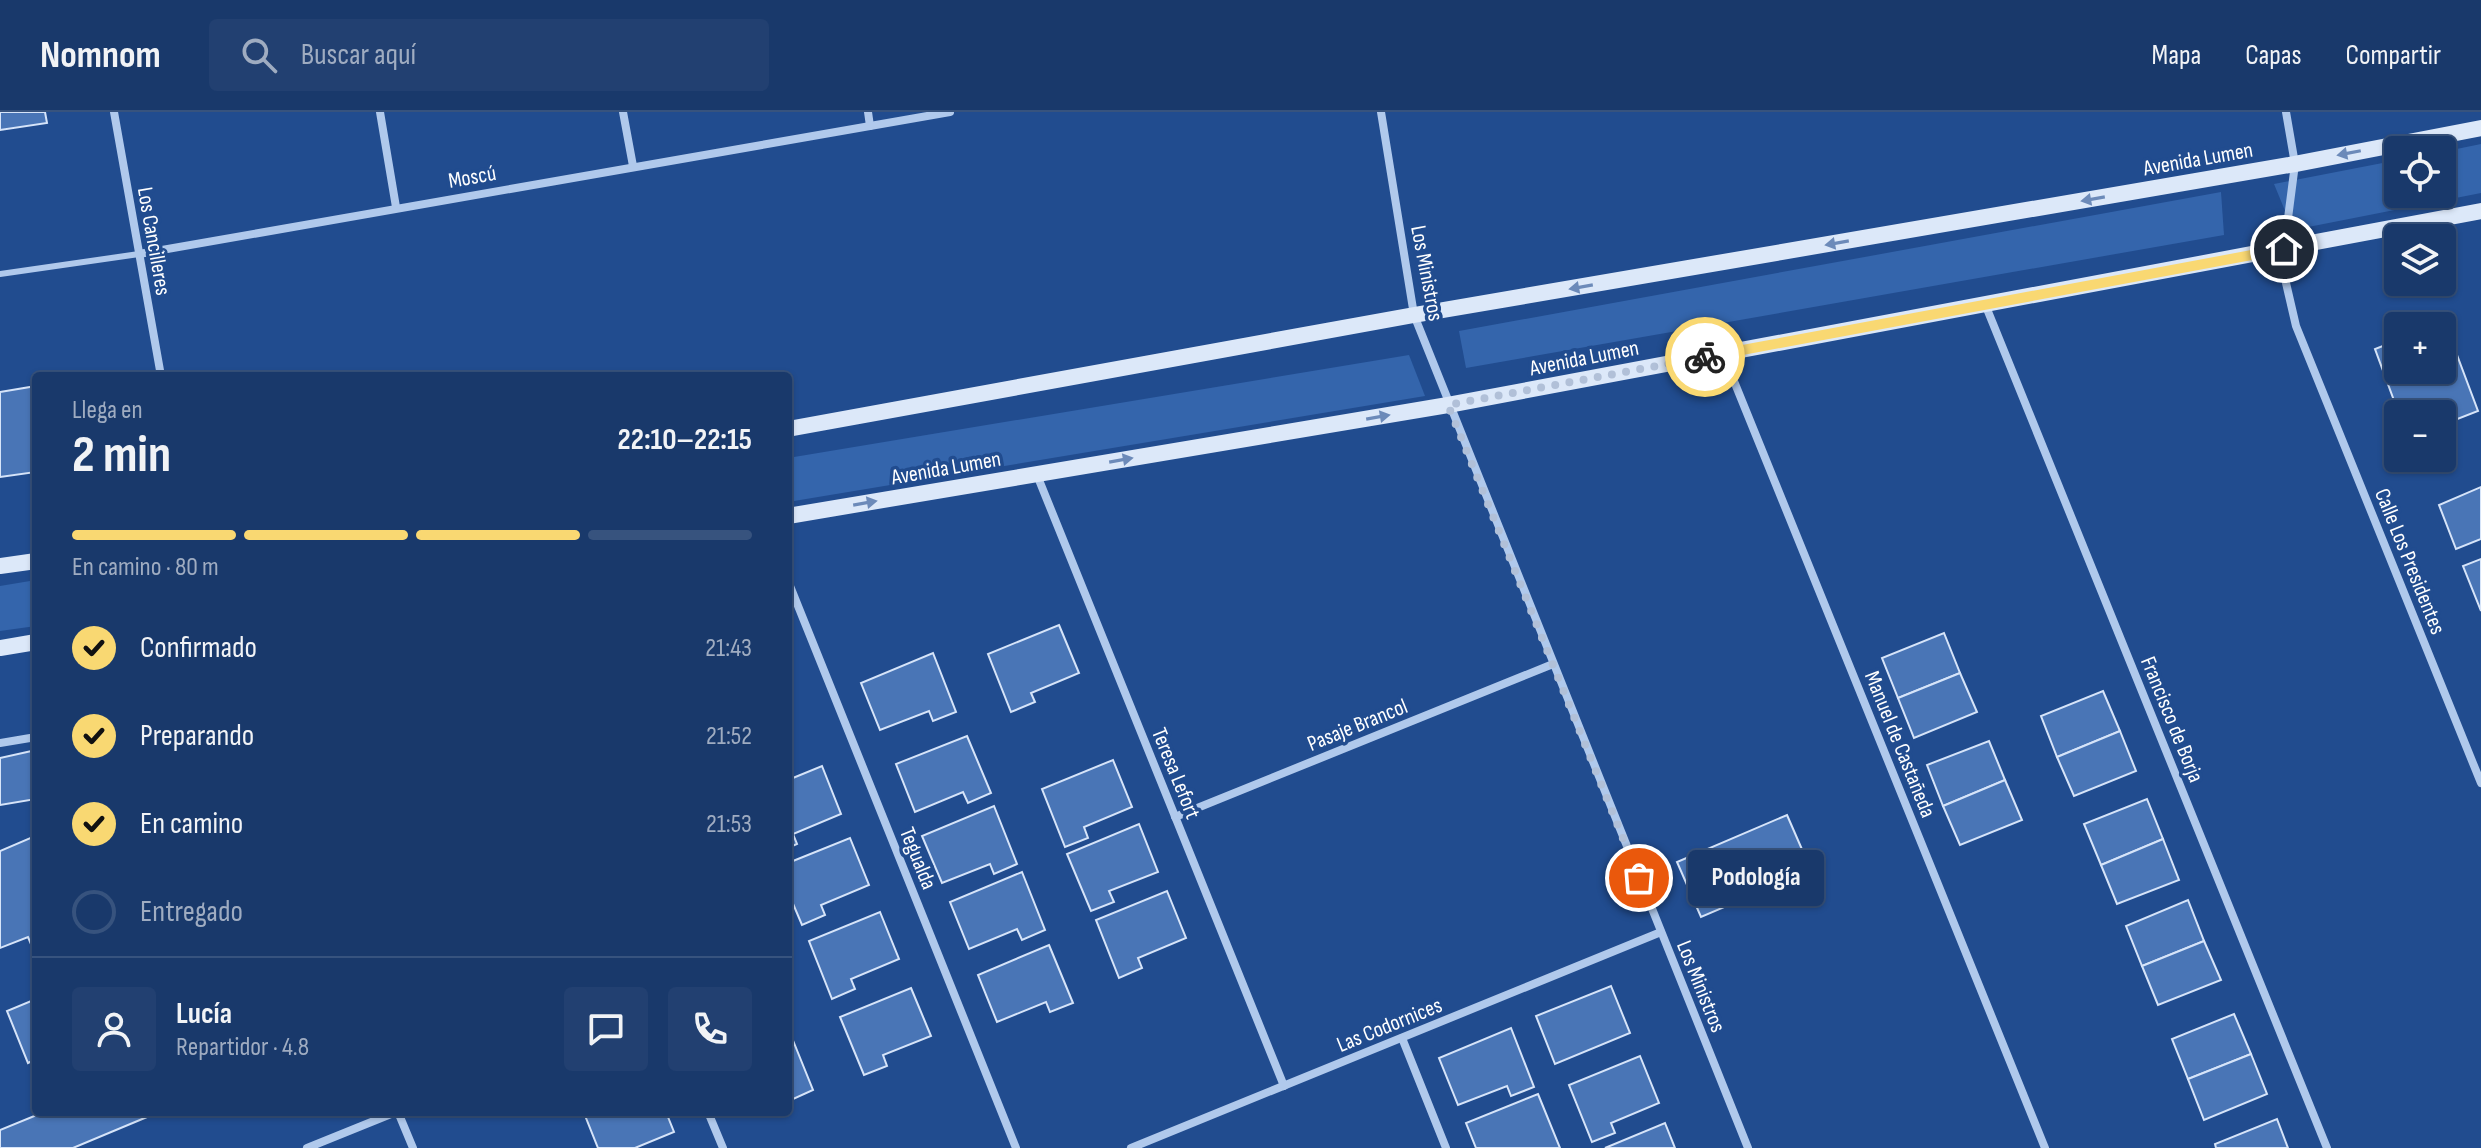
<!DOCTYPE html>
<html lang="es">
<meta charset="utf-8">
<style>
:root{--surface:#19396b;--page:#224071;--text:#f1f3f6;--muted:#9facc1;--line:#37537e;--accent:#f9d872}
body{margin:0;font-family:"Sofia Sans Condensed",sans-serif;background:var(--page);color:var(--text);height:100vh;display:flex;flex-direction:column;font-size:30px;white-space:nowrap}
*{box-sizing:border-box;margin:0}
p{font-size:26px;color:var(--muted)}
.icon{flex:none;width:44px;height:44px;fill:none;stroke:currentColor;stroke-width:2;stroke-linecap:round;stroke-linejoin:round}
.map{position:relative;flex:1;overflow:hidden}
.side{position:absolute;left:32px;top:260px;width:760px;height:744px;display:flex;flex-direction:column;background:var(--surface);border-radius:8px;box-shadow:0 2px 6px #0004,0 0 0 2px var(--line)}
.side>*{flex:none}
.tools{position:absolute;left:2384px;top:24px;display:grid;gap:16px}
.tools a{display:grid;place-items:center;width:72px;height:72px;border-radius:8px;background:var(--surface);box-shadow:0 2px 6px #0004,0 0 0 2px var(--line);font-size:40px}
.pin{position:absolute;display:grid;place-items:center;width:68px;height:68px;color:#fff;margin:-34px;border:4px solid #fff;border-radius:50%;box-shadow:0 2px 8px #0007}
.courier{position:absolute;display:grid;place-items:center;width:80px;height:80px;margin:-40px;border:6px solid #f9d872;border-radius:50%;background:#fff;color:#222;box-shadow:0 2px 10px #0007}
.bubble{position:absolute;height:56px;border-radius:8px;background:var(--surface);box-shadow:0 2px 6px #0004,0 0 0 2px var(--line);font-size:26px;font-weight:700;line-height:56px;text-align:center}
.summary em{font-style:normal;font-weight:700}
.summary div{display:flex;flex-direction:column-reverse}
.summary{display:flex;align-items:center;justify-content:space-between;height:136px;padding:0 40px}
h1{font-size:52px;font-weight:700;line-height:60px}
.bar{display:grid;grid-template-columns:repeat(4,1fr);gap:12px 8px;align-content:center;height:96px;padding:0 40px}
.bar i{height:10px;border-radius:6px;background:var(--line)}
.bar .on{background:var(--accent)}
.bar p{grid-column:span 4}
.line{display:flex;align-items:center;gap:20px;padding:0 40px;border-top:2px solid var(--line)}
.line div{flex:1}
.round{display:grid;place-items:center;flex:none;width:84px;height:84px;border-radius:8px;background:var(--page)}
ol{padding:0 40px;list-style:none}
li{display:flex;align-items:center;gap:24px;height:88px}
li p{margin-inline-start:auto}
li .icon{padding:8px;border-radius:50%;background:var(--accent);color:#111;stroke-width:4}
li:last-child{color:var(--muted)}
li i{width:44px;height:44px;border:4px solid var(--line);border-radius:50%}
header{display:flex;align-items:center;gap:48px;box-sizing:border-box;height:112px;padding:0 40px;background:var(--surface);border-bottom:2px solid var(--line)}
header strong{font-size:38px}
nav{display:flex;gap:44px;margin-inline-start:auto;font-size:28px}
.search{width:560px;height:72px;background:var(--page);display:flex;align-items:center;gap:20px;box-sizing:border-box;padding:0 28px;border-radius:8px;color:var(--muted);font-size:30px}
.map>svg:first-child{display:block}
.green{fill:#3465ac}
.building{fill:#4975b6;stroke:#d6e4f9;stroke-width:2}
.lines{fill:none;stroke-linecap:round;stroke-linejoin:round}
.lane{stroke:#b0c9ec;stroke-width:6}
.street{stroke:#b0c9ec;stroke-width:8}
.secondary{stroke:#dce8f9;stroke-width:16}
.oneway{fill:#6c8ab9}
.done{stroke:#b1c0d8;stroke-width:8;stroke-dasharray:0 14.4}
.route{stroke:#f9d872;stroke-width:10}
.labels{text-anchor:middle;stroke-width:7;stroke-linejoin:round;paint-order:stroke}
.street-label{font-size:22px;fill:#fff;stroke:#214c8f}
</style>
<header>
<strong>Nomnom</strong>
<div class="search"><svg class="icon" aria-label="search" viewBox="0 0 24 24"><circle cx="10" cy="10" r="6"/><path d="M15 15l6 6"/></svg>Buscar aquí</div>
<nav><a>Mapa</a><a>Capas</a><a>Compartir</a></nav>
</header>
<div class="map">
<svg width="2481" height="1036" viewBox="0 0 2481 1036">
<rect width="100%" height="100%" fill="#214c8f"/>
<g class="green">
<polygon points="2481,32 2481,81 2293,118 2274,72 2398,48 2398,82 2442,82 2442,40"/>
<polygon points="2221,80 2224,123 1466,256 1459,219"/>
<polygon points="1409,243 1425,284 788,390 788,346"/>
<polygon points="36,468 36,514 0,519 0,474"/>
</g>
<g class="building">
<polygon points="0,0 45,0 47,11 0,18"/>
<polygon points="2445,211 2478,299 2442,313 2442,302 2399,302 2375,237 2398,228 2398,258 2442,258 2442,214 2437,214"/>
<polygon points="36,274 36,360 0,365 0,280"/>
<polygon points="2481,375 2481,427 2456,437 2439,393"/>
<polygon points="2481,447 2481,499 2463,454"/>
<polygon points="1059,513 1079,561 1031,581 1035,590 1011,600 988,542"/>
<polygon points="1944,521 1960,561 1898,586 1882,546"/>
<polygon points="933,541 956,600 933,609 929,599 880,618 861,571"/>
<polygon points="1960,561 1977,600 1914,626 1898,586"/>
<polygon points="2103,579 2120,619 2057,645 2041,604"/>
<polygon points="2120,619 2136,659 2074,684 2057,645"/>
<polygon points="967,624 991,681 968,691 963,680 915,700 896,652"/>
<polygon points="1989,629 2005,668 1943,694 1927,653"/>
<polygon points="36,638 36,687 0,693 0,646"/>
<polygon points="1113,648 1132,695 1084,715 1088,726 1065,735 1042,677"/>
<polygon points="822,654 841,702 793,722 797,732 788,736 788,668"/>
<polygon points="2005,668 2022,708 1960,733 1943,694"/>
<polygon points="2147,687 2163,727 2101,753 2084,712"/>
<polygon points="994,694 1017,752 994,762 990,752 942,771 922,724"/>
<polygon points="1787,703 1811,758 1701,805 1677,750"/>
<polygon points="1139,712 1158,760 1109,779 1114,790 1091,799 1067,742"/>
<polygon points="35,724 36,727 36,844 28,825 0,836 0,739"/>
<polygon points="850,726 869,773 821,793 825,803 802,813 788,780 788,751"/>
<polygon points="2163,727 2179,768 2117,792 2101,753"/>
<polygon points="1022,760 1045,818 1022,828 1017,817 969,837 950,790"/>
<polygon points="1167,779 1186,826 1138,846 1142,856 1119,866 1096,808"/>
<polygon points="2188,788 2204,829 2142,854 2126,814"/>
<polygon points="880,800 899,847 851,867 855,877 832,887 809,829"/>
<polygon points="2204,829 2221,868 2158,893 2142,854"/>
<polygon points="1049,833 1073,891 1050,900 1046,890 997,910 978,863"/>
<polygon points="1611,874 1630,921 1555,952 1536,904"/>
<polygon points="911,876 931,924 883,943 887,954 864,963 840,905"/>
<polygon points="36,887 36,947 28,951 7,899"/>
<polygon points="2234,902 2251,942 2188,967 2172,927"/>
<polygon points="1511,916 1534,975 1511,984 1507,974 1458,993 1439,946"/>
<polygon points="790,921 813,978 791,988 788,982"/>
<polygon points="2251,942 2267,982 2204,1008 2188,967"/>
<polygon points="1640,944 1659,991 1611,1011 1615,1021 1592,1030 1569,973"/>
<polygon points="1538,982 1560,1036 1476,1036 1466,1011"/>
<polygon points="44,1000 159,1000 73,1036 0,1036 0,1018"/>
<polygon points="666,1000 674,1020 635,1036 598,1036 584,1001"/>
<polygon points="2277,1007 2288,1036 2216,1036 2215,1032"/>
<polygon points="1665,1011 1675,1036 1605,1036"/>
</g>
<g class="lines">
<polyline class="lane" points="0,162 139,142"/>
<g class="street">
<polyline points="114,0 161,264"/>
<polyline points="380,0 396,95"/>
<polyline points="623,0 633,54"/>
<polyline points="868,0 870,14"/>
<polyline points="1381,0 1414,203 1748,1036"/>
<polyline points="2286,0 2295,52 2284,137 2286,171 2296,214 2481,671"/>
<polyline points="139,142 950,0"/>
<polyline points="1985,192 2327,1036"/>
<polyline points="1723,242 2045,1036"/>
<polyline points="1037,363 1284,974"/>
<polyline points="788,469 1016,1036"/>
<polyline points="0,631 36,625"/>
<polyline points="1175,705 1553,552"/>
<polyline points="1402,926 1446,1036"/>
<polyline points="398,1000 413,1036"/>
<polyline points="708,1000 723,1036"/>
<polyline points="307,1036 396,1000"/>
<polyline points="1131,1036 1661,820"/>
</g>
<g class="secondary">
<polyline points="788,317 1414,203 2295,52 2481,16"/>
<polyline points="788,404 1448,293 2481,99"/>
<polyline points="0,454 36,449"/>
<polyline points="0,536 36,530"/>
</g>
</g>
<defs><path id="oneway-solid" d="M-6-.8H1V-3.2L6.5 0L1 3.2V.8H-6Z" transform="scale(2)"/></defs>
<g class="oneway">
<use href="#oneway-solid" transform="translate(2349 41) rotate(169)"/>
<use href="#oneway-solid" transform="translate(2093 87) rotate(170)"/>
<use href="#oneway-solid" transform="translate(1837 131) rotate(170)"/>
<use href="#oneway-solid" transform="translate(1581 175) rotate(170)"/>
<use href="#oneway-solid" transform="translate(1378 305) rotate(-10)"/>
<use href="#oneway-solid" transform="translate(1121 348) rotate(-10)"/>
<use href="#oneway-solid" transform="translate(865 391) rotate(-10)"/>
</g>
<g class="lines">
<polyline class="done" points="1639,766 1448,293 1705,245"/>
<polyline class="route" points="1705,245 2284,137"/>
</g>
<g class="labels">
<g class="street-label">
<text transform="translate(2198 46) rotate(-10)" y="8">Avenida Lumen</text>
<text transform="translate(472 64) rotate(-10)" y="8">Moscú</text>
<text transform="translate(155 129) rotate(80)" y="8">Los Cancilleres</text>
<text transform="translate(1428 161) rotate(79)" y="8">Los Ministros</text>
<text transform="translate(1584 245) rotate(-11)" y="8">Avenida Lumen</text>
<text transform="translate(946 355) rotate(-10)" y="8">Avenida Lumen</text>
<text transform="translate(2411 449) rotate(68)" y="8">Calle Los Presidentes</text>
<text transform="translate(2173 607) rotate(68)" y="8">Francisco de Borja</text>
<text transform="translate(1357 612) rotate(-22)" y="8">Pasaje Brancol</text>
<text transform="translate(1901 632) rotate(68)" y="8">Manuel de Castañeda</text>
<text transform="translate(1177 661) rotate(68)" y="8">Teresa Lefort</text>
<text transform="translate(919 746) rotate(68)" y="8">Tegualda</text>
<text transform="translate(1702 874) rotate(68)" y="8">Los Ministros</text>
<text transform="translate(1389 912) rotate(-22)" y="8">Las Codornices</text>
</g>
</g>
</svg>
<div class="tools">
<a><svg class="icon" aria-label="locate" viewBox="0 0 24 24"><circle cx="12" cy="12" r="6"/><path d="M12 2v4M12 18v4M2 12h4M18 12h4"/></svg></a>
<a><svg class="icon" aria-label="layers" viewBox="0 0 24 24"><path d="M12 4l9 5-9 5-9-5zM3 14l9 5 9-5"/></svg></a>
<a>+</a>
<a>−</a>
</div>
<div class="pin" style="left:1639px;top:766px;background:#ea580c"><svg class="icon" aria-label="bag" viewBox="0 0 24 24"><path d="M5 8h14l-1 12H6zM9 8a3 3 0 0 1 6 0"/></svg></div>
<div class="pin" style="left:2284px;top:137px;background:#1f2937"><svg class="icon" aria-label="home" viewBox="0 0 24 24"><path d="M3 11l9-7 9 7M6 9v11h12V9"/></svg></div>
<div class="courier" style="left:1705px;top:245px"><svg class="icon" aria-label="bike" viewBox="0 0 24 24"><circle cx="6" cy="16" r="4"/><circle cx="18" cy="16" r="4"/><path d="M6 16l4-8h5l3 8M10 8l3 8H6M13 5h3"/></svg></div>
<div class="bubble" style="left:1688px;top:738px;width:136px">Podología</div>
<section class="side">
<div class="summary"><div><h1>2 min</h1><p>Llega en</p></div><em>22:10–22:15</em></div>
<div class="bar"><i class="on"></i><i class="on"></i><i class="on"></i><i></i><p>En camino · 80 m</p></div>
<ol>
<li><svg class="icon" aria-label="check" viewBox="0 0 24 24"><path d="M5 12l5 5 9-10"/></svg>Confirmado<p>21:43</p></li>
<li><svg class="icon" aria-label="check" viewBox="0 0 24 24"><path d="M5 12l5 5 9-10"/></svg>Preparando<p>21:52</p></li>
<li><svg class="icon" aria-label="check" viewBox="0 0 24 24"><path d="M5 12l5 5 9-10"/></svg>En camino<p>21:53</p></li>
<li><i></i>Entregado</li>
</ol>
<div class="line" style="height:144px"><a class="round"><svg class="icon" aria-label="person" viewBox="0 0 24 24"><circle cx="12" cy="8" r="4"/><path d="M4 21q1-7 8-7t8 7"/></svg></a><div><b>Lucía</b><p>Repartidor · 4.8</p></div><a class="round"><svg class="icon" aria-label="chat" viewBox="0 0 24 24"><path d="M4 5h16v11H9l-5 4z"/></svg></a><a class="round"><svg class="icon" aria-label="phone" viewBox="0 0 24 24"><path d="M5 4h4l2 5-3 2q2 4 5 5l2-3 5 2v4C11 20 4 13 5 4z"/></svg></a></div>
</section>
</div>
